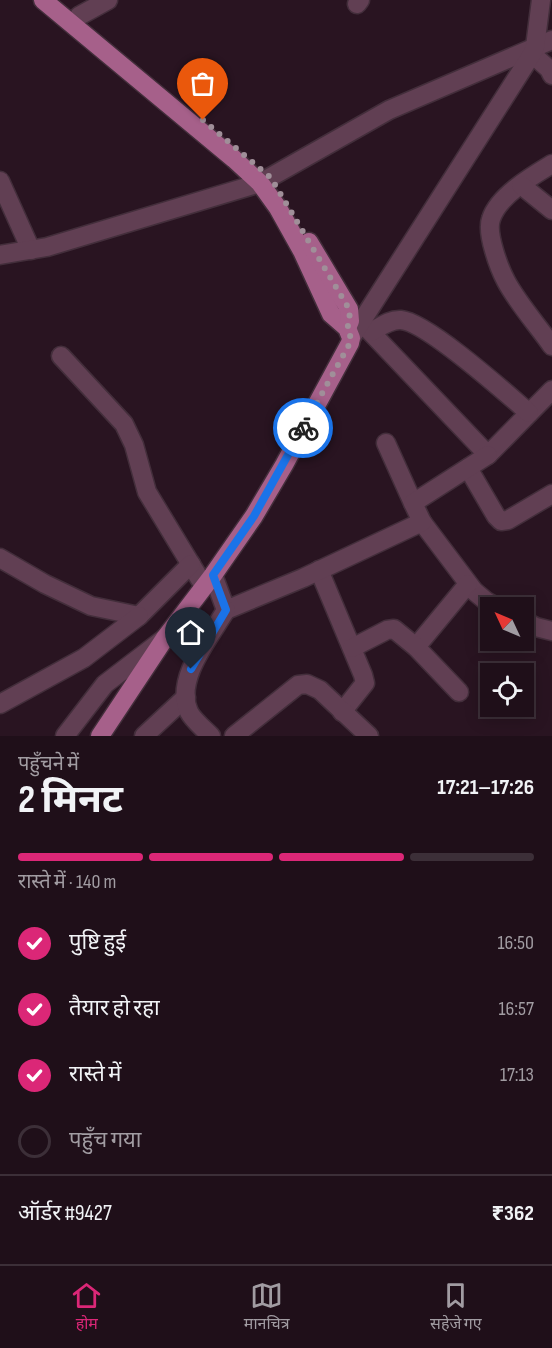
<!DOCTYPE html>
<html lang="hi">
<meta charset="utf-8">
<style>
:root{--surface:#1f0f19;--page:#271822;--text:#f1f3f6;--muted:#a19ca2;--line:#3c2f38;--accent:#db2777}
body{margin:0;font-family:"Sofia Sans Condensed","Noto Sans Devanagari",sans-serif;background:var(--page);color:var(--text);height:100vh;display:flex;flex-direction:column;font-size:22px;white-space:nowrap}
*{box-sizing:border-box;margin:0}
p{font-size:20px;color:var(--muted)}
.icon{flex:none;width:33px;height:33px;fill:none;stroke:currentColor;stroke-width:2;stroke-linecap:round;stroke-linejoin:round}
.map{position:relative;height:736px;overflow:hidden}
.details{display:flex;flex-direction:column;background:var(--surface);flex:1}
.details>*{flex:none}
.needle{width:39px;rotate:314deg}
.fabs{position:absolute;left:480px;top:597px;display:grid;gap:12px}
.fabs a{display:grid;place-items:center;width:54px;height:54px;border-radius:0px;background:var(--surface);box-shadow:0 3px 15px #0003,0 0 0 2px var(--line);font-size:30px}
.pin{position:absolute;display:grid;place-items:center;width:51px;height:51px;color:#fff;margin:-62px -26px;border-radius:50% 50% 50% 0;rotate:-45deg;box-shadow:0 0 6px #0007}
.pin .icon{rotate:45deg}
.courier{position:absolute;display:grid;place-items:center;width:60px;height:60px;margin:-30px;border:4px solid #1a73e8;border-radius:50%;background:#fff;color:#222;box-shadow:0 2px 8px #0007}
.headline em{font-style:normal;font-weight:700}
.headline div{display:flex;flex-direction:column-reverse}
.headline{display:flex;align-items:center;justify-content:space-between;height:102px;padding:0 18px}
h1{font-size:39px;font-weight:700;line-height:45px}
.bar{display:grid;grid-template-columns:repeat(4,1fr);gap:9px 6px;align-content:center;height:72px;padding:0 18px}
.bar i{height:8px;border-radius:4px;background:var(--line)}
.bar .current{background:var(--accent)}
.bar p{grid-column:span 4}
.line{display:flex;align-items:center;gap:15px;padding:0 18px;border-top:2px solid var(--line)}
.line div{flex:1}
ol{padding:0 18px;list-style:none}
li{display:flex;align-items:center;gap:18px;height:66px}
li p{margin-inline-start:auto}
li .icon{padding:6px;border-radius:50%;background:var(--accent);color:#fff;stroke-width:4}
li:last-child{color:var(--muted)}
li i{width:33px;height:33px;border:3px solid var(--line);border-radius:50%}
.dock{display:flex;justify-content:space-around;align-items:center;height:84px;border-top:2px solid var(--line);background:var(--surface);font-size:16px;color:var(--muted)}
.dock a{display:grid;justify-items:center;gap:3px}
.dock .current{color:var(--accent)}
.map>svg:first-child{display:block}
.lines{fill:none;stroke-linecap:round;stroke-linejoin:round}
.minor-casing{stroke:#432e3b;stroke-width:21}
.major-casing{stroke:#432e3b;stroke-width:21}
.minor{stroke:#613f53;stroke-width:18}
.major{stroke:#a6608a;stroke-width:18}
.done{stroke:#a08f99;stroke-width:6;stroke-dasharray:0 10.8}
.route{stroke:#1a73e8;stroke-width:8}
</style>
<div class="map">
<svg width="552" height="736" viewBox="0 0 552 736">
<rect width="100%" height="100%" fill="#291421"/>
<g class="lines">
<g class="minor-casing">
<g id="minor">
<polyline points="357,4 360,0"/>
<polyline points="79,16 108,0"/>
<polyline points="532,54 549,69 552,75"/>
<path d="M552 164C532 176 498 196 491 219 486 233 499 268 506 281 517 302 538 326 552 346"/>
<polyline points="0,181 31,250"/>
<polyline points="521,185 552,210"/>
<polyline points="0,255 47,247 260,183 389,110 552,40"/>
<polyline points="362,323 488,455 552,390"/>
<path d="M371 332C380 327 390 319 401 320 427 322 506 393 529 413"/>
<polyline points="351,338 532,54 535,47 541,0"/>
<polyline points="61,356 124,424 134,445 147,492 204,586"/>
<polyline points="386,443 413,503"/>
<polyline points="468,468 496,516 501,521 508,520 552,494"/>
<polyline points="422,522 474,591 486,601 498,608"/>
<polyline points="0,558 45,584 91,606 139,616 191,564"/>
<polyline points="319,570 363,675 365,683 342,712"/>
<polyline points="213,575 226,610 303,578 422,522 413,503 488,455"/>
<polyline points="524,621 536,627 552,631"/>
<polyline points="416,647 468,584"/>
<polyline points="352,648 387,630 394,629 416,647 459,692"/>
<polyline points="0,704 84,658 139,616"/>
<polyline points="65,736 105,684 165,638"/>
<polyline points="144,736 186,697"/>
<path d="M211 736C204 729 193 720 189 712 174 679 210 637 226 610"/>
<polyline points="234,736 298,685 307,684 320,690 369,736"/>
</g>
</g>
<g class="major-casing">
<g id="major">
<polyline points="43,0 234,159 260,183 278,208 302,251 331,314 347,328 351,338 350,343 284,465 254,516 213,575 165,638 100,736"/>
<polyline points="309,242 349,309 350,321 347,328"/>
</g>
</g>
<use href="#minor" class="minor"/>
<use href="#major" class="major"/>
</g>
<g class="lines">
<polyline class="done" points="203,120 271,178 349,309 350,321 347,328 351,338 350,343 303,428"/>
<polyline class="route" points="191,669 226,610 213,575 254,516 303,428"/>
</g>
</svg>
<div class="fabs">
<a><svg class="needle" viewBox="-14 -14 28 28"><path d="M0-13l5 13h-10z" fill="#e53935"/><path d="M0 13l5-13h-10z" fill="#a19ca2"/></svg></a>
<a><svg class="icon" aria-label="locate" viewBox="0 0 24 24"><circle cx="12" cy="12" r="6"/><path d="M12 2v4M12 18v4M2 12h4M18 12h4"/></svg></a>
</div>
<div class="pin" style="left:203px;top:120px;background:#ea580c"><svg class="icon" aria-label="bag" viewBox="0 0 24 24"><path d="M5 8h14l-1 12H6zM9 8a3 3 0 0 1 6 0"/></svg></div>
<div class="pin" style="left:191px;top:669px;background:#1f2937"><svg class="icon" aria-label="home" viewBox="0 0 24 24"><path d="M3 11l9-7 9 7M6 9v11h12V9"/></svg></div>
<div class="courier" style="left:303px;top:428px"><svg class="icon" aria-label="bike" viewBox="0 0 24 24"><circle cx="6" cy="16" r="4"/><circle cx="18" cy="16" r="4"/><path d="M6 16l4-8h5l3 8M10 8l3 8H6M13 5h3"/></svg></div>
</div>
<section class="details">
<div class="headline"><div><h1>2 मिनट</h1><p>पहुँचने में</p></div><em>17:21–17:26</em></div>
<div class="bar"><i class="current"></i><i class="current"></i><i class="current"></i><i></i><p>रास्ते में · 140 m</p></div>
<ol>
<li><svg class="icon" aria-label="check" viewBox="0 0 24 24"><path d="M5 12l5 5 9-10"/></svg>पुष्टि हुई<p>16:50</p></li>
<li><svg class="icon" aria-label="check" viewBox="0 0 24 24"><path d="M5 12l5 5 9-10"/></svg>तैयार हो रहा<p>16:57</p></li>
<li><svg class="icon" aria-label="check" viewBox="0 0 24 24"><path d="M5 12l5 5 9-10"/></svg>रास्ते में<p>17:13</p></li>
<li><i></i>पहुँच गया</li>
</ol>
<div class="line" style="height:78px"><div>ऑर्डर #9427</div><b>₹362</b></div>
</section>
<nav class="dock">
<a class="current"><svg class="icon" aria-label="home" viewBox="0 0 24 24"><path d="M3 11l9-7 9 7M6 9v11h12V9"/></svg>होम</a>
<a><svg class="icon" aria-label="map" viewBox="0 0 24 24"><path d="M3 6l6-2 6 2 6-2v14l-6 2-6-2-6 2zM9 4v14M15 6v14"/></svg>मानचित्र</a>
<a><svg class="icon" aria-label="saved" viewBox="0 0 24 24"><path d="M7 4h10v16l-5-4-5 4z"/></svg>सहेजे गए</a>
</nav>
